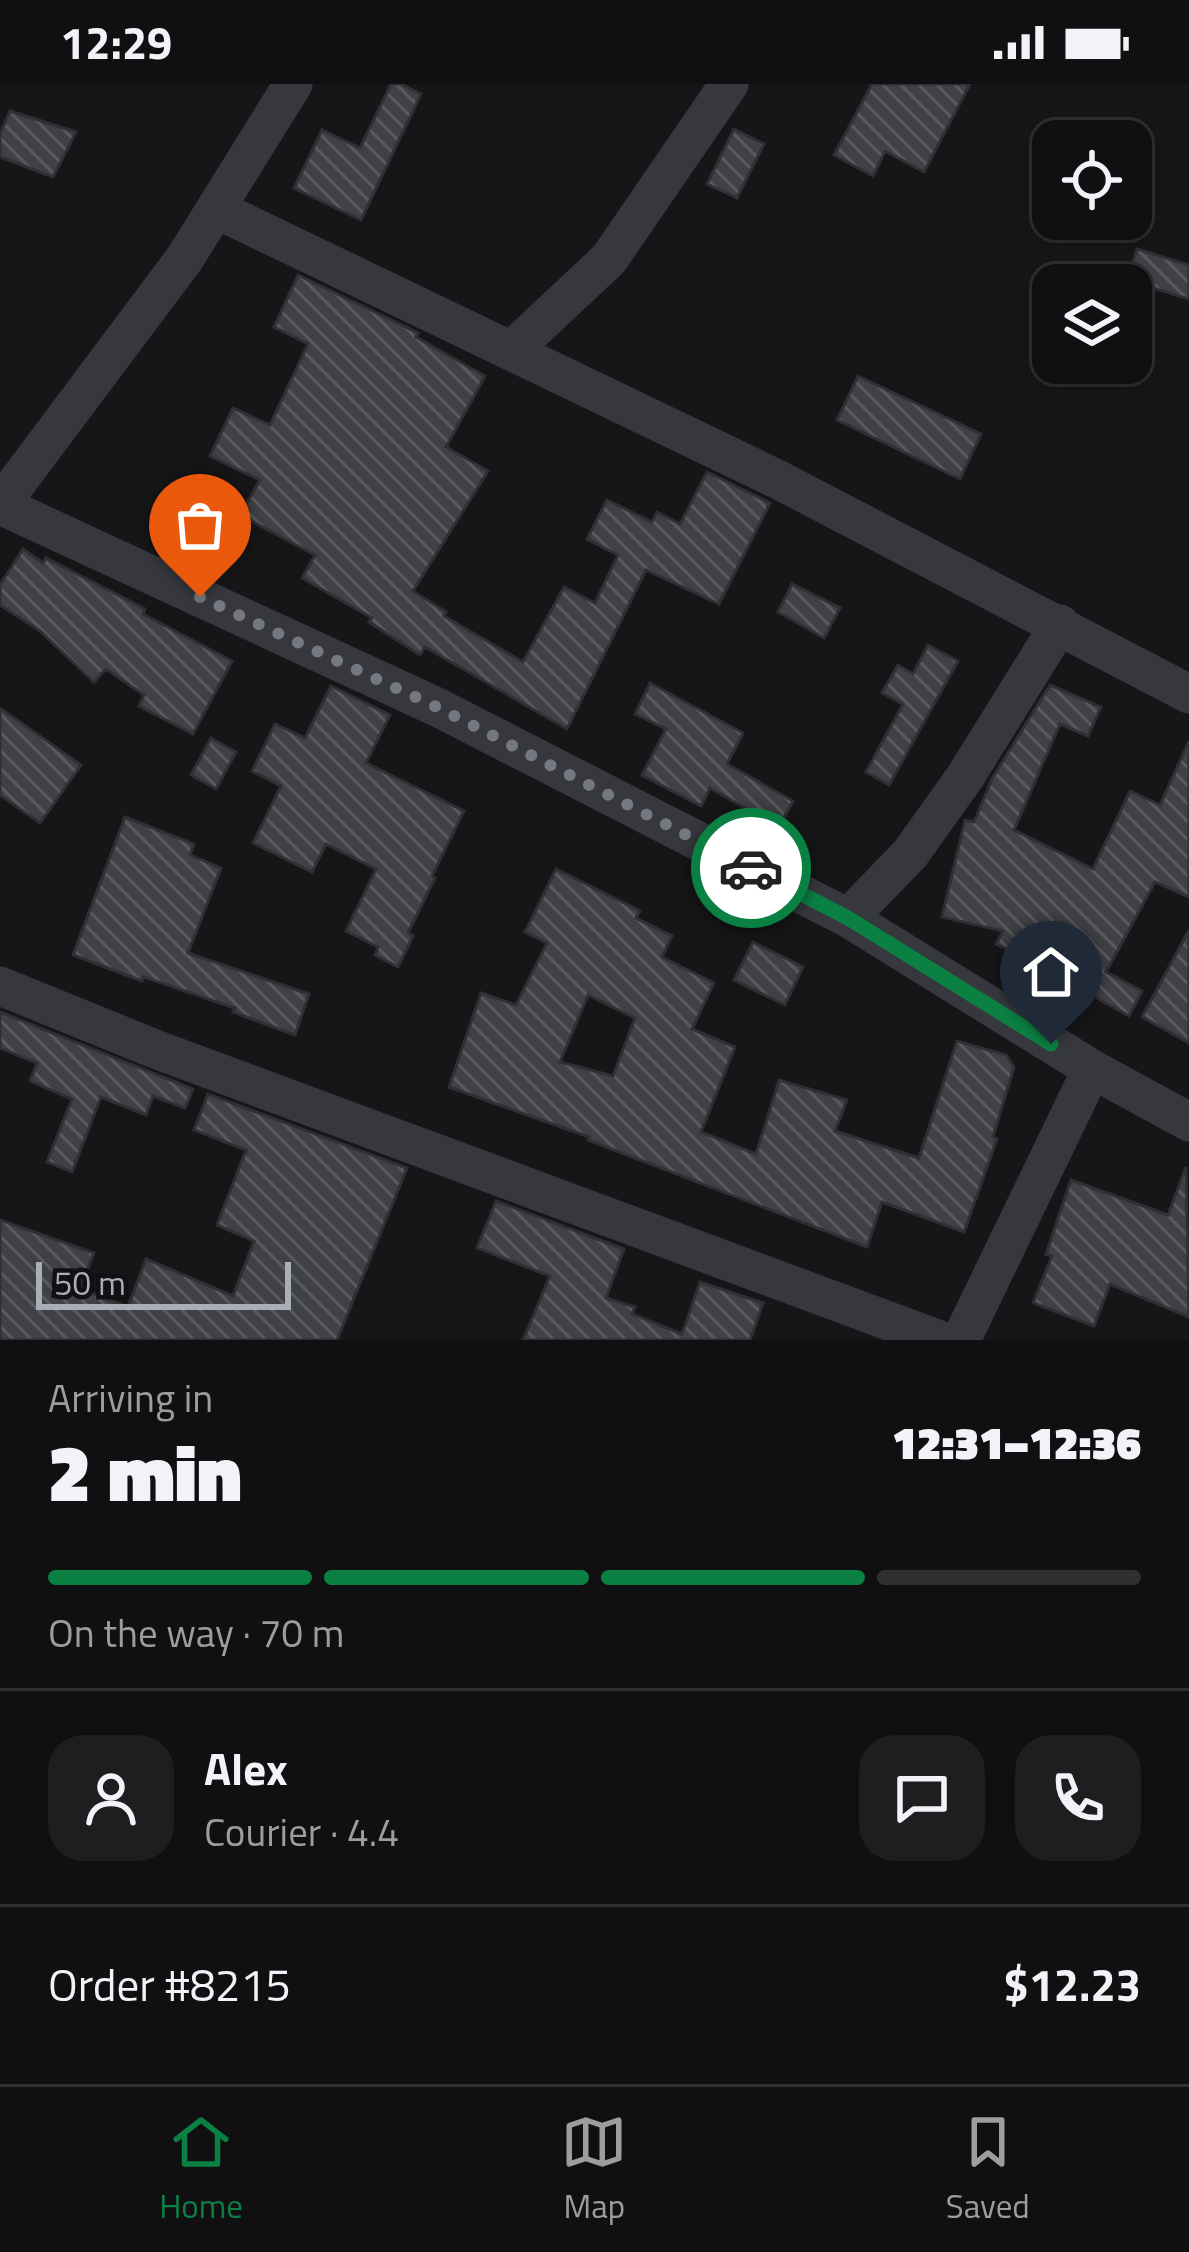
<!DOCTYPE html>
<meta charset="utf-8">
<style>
:root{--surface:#101012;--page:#1e1e20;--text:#f1f3f6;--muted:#9c9d9f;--line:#303032;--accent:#0b8043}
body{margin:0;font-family:"Titillium Web",sans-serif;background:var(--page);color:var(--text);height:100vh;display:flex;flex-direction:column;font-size:45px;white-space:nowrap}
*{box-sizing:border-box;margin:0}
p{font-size:39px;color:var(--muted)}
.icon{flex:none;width:66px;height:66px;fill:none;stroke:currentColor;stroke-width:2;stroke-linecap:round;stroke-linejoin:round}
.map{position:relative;height:1256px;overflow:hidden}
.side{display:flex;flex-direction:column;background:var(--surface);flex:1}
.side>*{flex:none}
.buttons{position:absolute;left:1032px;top:36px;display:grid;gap:24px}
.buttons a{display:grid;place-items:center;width:120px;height:120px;border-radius:24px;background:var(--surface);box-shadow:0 3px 9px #0004,0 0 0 3px var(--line);font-size:60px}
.scale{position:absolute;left:36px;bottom:30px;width:255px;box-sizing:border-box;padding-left:12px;border:6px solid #a8adb8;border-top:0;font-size:33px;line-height:42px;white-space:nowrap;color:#a8adb8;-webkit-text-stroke:9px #111113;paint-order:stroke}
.pin{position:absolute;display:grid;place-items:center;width:102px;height:102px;color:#fff;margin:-123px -51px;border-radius:50% 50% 50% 0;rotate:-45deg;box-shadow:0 0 12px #0007}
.pin .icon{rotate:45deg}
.courier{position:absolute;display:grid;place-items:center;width:120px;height:120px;margin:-60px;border:9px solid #0b8043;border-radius:50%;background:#fff;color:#222;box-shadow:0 3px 15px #0007}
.head em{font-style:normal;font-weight:800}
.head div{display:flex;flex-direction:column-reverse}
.head{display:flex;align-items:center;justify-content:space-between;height:204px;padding:0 48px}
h1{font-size:78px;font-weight:800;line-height:90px}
.bar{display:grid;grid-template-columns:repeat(4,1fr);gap:18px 12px;align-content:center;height:144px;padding:0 48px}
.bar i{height:15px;border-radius:9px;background:var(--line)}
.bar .on{background:var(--accent)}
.bar p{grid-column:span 4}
.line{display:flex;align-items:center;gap:30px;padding:0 48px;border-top:3px solid var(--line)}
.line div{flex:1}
.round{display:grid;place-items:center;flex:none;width:126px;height:126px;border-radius:36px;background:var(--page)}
.status{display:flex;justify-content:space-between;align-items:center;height:84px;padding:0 60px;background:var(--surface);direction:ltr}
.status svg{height:33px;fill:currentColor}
.tabs{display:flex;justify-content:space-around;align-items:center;height:168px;border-top:3px solid var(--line);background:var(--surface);font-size:33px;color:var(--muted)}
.tabs a{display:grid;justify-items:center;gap:6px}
.tabs .on{color:var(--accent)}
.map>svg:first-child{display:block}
.building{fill:url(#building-back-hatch);stroke:#303034;stroke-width:3;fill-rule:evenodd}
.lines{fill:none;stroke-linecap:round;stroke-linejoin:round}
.minor{stroke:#37383d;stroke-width:39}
.done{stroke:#757880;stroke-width:12;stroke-dasharray:0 21.6}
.route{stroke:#0b8043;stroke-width:15}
</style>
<div class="status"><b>12:29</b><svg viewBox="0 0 49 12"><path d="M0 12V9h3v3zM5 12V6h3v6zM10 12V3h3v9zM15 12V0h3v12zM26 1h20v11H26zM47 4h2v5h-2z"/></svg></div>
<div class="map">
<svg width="1189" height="1256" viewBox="0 0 1189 1256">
<defs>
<pattern id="building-back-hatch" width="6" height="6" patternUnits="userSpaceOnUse" patternTransform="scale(3)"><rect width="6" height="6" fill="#404145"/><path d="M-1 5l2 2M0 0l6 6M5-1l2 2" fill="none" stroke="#595a5e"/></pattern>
</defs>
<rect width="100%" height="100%" fill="#161618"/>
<g class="building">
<polygon points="391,0 401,0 421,10 361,136 294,104 322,46 360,64"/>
<polygon points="872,0 970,0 924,88 885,67 873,92 834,71"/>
<polygon points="10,27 76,48 53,93 0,73 0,50"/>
<polygon points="734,45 764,60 737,114 707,100"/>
<polygon points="1137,165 1189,181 1189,215 1127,196"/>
<polygon points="298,191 418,249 416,253 485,292 446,363 488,387 413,507 446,528 444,532 523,578 564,503 595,519 618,471 587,455 607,416 652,438 657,428 680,440 707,388 770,419 719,520 646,486 567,645 425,563 420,571 369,538 372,534 302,494 315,471 240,431 260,396 210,372 233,324 270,341 308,260 274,243"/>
<polygon points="858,292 981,350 960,395 837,336"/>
<polygon points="23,465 43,479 46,474 145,525 143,530 232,577 193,650 139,622 144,611 106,585 94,598 40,547 0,521 0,501"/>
<polygon points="792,500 840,524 824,554 778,528"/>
<polygon points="928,561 958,577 889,701 866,688 903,620 882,609 898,581 913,590"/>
<polygon points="650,599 743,649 727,680 793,717 779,743 710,704 701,722 642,691 666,645 635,630"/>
<polygon points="1050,601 1101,623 1088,652 1060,640 1014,746 1093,785 1130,707 1160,721 1189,657 1189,813 1155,798 1106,888 1142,907 1129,932 1070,899 1072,896 996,860 1003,847 942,833 965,736 974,738 993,693"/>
<polygon points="331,602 390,631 366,679 464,727 432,792 435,794 408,849 413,852 398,883 375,871 378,863 346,847 376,785 326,760 312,788 253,759 281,702 252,687 275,640 305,654"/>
<polygon points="0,624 81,681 40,739 0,711"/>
<polygon points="211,654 236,668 216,705 191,691"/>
<polygon points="125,733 194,760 190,771 221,784 188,869 309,910 295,951 233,928 235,924 144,893 142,897 73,871"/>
<path d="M556 785 640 827 636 834 672 852 662 873 714 899 692 945 735 963 701 1048 756 1070 779 996 847 1016 835 1047 919 1074 957 957 1006 971 1014 983 993 1053 997 1055 964 1148 882 1118 867 1163 588 1056 589 1053 449 1003 481 909 516 921 547 859 525 848ZM588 911 635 934 613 992 560 978Z"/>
<polygon points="1189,846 1189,959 1142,933"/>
<polygon points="753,858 803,883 785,921 734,896"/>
<polygon points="0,928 193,1005 185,1024 153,1012 146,1031 101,1013 72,1088 47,1078 72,1015 30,997 37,979 0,964"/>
<polygon points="208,1010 407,1084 337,1256 0,1256 0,1136 94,1169 80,1205 128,1223 146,1175 233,1212 254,1157 217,1141 246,1066 194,1046"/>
<polygon points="1186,1083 1189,1233 1110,1200 1094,1242 1033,1219 1052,1172 1046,1170 1071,1096 1168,1131"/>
<polygon points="496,1117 624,1165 606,1214 635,1223 632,1230 682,1250 700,1198 763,1219 750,1256 523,1256 550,1192 477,1164"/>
</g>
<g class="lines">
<g class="minor">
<polyline points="293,0 185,174 0,421 439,624 848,834 1092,985 1189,1038"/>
<polyline points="216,125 777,395 1189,610"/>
<polyline points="512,266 609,175 729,0"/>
<polyline points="848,834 910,770 965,693 1060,540"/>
<polyline points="0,902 155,965 940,1256"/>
<polyline points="961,1256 1092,985"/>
</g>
</g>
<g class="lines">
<polyline class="done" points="200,513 439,624 751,784"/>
<polyline class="route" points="751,784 848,834 1051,960"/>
</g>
</svg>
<div class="buttons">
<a><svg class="icon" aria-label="locate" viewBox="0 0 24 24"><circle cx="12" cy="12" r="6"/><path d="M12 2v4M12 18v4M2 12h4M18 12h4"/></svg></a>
<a><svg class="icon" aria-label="layers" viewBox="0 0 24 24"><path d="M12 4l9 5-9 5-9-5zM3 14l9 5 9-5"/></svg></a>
</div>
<div class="scale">50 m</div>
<div class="pin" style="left:200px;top:513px;background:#ea580c"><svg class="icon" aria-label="bag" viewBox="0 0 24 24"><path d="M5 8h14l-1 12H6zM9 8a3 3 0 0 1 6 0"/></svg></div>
<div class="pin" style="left:1051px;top:960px;background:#1f2937"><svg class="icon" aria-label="home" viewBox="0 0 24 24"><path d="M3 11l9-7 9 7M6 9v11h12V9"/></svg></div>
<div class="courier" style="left:751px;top:784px"><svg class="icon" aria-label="car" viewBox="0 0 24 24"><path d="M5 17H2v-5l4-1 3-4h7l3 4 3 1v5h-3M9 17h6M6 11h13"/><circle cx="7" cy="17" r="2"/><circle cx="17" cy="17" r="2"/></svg></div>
</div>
<section class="side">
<div class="head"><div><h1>2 min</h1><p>Arriving in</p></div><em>12:31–12:36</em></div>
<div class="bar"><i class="on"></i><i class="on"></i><i class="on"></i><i></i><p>On the way · 70 m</p></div>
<div class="line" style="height:216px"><a class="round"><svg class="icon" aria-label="person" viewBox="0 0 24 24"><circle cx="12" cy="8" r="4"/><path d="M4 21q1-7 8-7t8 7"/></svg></a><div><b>Alex</b><p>Courier · 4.4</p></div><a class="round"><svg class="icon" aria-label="chat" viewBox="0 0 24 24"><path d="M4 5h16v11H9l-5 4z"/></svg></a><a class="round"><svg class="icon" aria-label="phone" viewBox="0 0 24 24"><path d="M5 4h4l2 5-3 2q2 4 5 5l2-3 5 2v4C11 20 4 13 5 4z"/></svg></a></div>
<div class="line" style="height:156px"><div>Order #8215</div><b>$12.23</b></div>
</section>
<nav class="tabs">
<a class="on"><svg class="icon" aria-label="home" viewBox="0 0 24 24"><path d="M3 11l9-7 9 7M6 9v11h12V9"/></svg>Home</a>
<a><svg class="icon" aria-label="map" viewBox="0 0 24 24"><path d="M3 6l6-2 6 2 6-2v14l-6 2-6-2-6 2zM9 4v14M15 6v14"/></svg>Map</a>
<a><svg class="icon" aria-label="saved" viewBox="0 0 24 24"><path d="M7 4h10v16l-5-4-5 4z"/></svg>Saved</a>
</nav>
